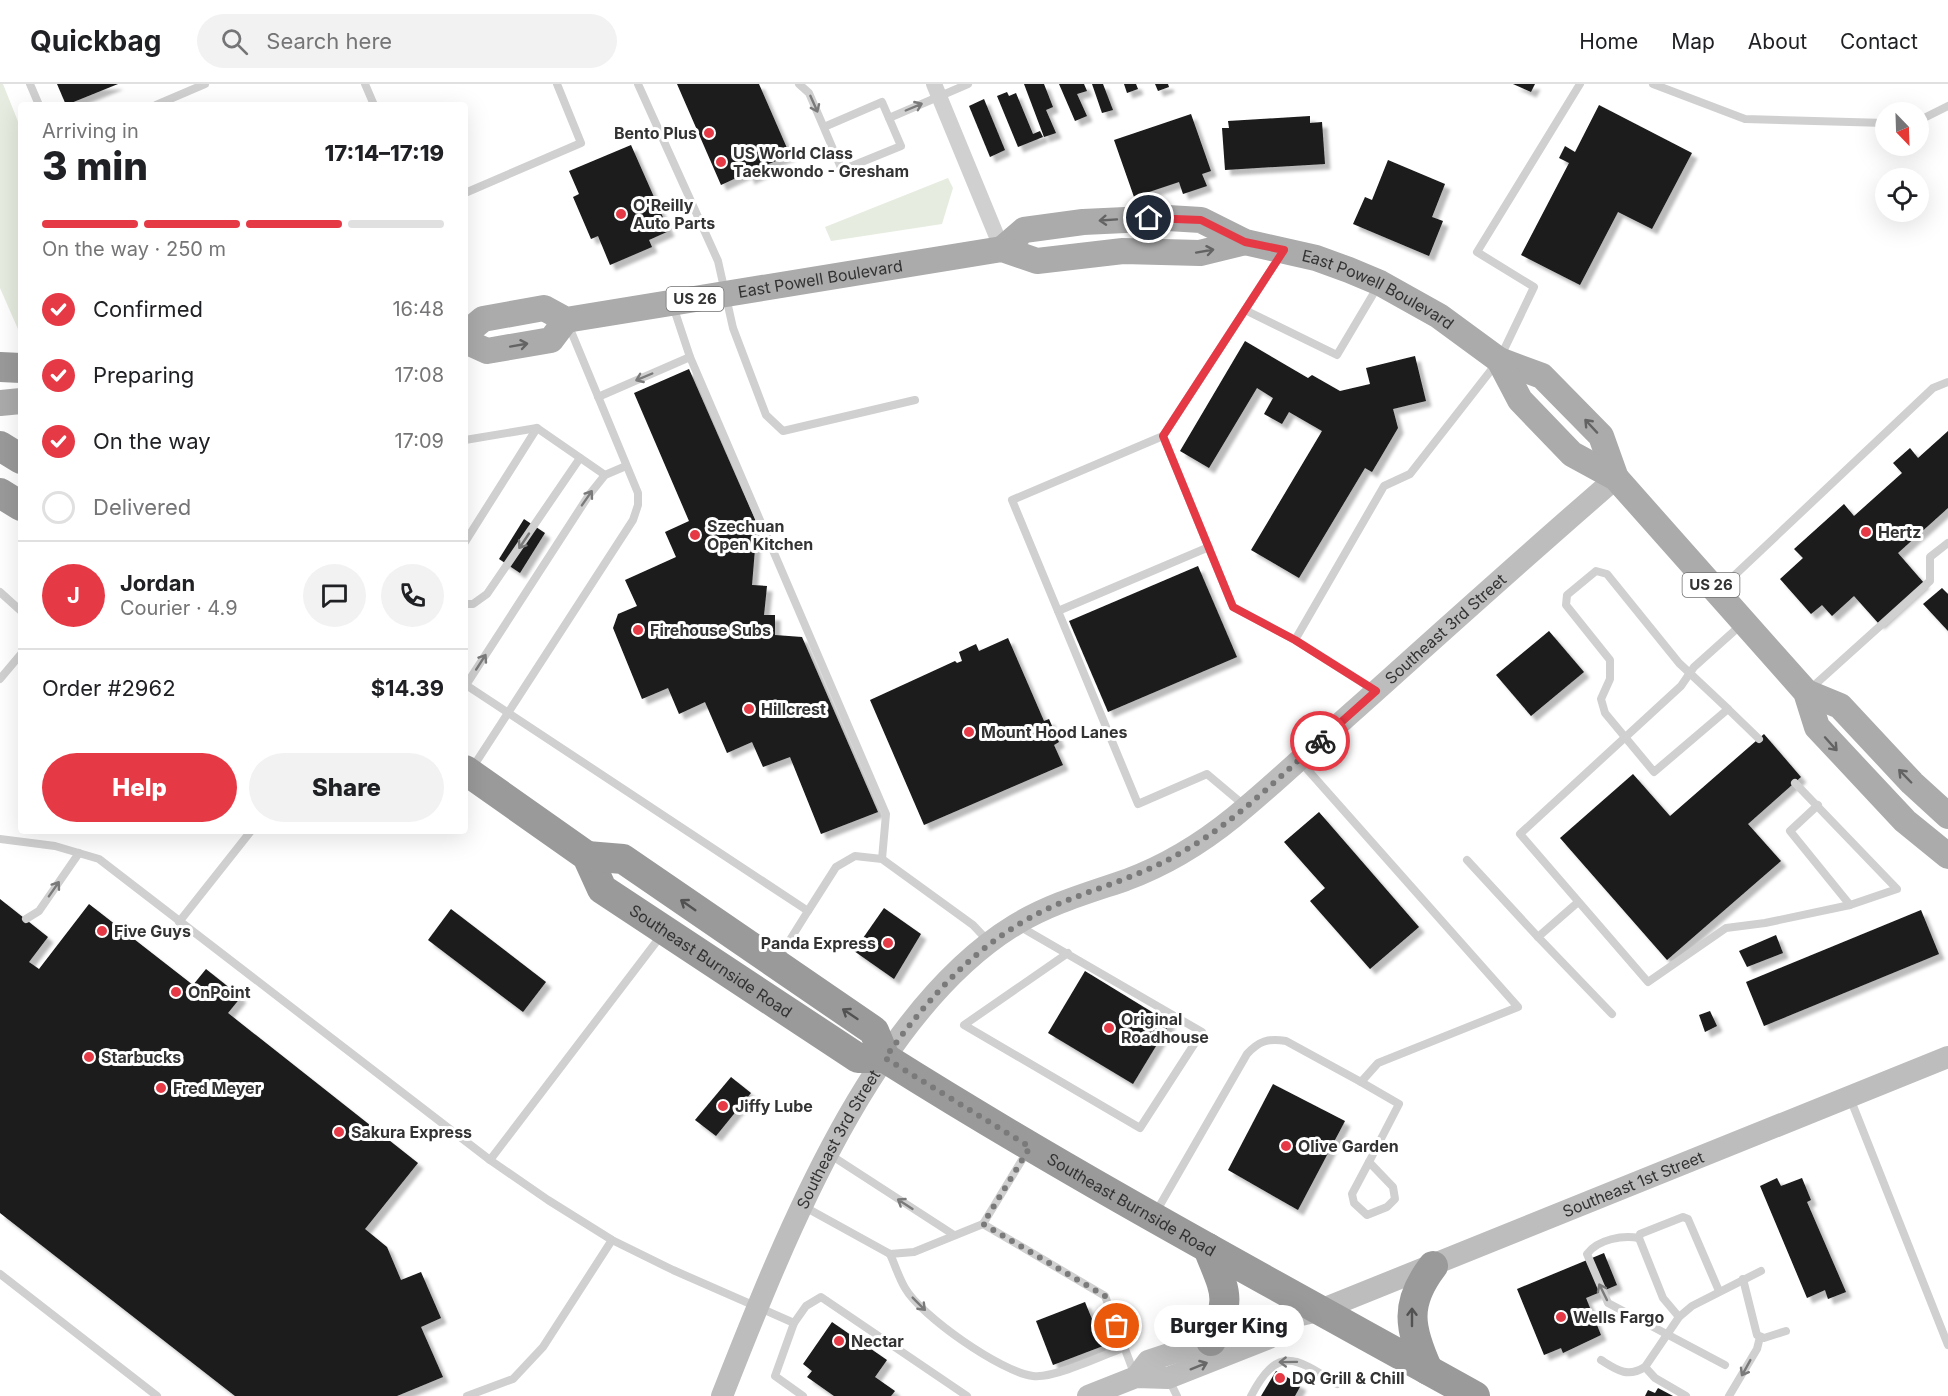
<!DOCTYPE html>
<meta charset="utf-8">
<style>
:root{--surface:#fff;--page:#f2f2f2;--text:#202124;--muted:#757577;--line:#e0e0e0;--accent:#e63946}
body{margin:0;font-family:Inter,sans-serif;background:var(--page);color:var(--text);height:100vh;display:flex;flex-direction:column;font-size:22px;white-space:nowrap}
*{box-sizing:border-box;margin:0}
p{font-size:20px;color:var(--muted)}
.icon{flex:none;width:33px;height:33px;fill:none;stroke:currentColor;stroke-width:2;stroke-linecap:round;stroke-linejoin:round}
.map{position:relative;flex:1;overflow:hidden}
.details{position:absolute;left:18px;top:18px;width:450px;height:732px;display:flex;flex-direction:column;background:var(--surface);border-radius:6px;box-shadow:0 6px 24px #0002}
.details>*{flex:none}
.needle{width:39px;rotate:157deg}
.buttons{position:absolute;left:1875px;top:18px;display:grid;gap:12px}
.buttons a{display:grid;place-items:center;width:54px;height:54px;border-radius:50%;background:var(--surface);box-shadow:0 6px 24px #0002;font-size:30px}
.pin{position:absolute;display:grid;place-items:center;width:51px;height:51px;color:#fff;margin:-26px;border:3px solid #fff;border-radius:50%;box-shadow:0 2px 6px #0007}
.courier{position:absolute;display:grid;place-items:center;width:60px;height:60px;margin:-30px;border:4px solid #e63946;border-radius:50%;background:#fff;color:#222;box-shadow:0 2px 8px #0007}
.bubble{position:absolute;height:42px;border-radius:21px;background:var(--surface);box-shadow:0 6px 24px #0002;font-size:20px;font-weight:800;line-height:42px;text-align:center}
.headline em{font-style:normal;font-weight:800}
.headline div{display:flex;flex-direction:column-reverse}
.headline{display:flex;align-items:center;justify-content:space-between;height:102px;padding:0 24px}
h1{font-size:39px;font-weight:800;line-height:45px}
.bar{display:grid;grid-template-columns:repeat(4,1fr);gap:9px 6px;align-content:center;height:72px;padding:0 24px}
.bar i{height:8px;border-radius:4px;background:var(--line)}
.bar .active{background:var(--accent)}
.bar p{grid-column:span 4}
.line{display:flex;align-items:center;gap:15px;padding:0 24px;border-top:2px solid var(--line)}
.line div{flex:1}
.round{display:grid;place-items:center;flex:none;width:63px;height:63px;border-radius:32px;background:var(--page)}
ol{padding:0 24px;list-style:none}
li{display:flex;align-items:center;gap:18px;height:66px}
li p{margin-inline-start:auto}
li .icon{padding:6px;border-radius:50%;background:var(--accent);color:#fff;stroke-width:4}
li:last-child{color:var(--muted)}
li i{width:33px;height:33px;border:3px solid var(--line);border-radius:50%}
.button{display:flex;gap:12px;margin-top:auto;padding:12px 24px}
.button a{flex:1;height:69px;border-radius:36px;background:var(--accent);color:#fff;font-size:24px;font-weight:800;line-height:69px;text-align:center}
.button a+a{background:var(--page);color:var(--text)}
header{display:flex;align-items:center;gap:36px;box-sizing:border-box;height:84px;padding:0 30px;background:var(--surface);border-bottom:2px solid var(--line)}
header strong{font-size:28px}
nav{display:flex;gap:33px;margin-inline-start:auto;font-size:21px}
.search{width:420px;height:54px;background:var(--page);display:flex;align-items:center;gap:15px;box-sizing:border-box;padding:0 21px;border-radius:33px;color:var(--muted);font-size:22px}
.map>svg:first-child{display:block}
.green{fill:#e6ecdf}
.building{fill:#1a1a1a;filter:url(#shadow)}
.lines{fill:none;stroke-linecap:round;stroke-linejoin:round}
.lane{stroke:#d0d0d0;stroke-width:8}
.street{stroke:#d0d0d0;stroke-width:16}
.secondary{stroke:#bdbdbd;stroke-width:22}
.primary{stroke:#ababab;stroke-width:26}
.highway{stroke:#9a9a9a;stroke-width:30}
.oneway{stroke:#7a7a7a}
.oneway2{stroke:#636363}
.oneway3{stroke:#525252}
.oneway4{stroke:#6a6a6a}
.done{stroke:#7a7a7a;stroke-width:6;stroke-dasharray:0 10.8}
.route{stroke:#e63946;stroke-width:8}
.poi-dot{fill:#e63946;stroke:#fff;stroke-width:2}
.labels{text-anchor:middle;stroke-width:6;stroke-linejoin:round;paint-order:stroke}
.shield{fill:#fff;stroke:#707070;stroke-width:1.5}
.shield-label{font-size:15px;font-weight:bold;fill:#333}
.poi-label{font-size:16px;font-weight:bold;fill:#333;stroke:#fff;text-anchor:start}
.street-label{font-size:16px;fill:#333;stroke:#fff}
</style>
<header>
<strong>Quickbag</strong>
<div class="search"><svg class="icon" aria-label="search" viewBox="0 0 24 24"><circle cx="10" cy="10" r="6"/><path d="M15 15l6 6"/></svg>Search here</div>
<nav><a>Home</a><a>Map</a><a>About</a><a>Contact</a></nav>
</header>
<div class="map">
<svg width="1948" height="1312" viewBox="0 0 1948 1312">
<defs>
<filter id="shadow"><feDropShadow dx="5.5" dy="5.5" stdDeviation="1.5" flood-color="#0004"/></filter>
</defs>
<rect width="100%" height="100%" fill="#fff"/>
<g class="green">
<polygon points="0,0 3,0 21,45 21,252 0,204"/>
<polygon points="948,94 953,104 942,140 831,157 825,143"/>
</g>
<g class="building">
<polygon points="57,0 118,0 66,21"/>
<polygon points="677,0 759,0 790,71 764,82 766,87 749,95 747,89 721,101"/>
<polygon points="1024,0 1044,0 1053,23 1046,26 1056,49 1044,53"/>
<polygon points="1059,0 1084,0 1087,7 1077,10 1087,32 1075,37"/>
<polygon points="1092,0 1103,0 1113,26 1102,29"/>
<polygon points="1124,0 1136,0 1138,5 1127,9"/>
<polygon points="1155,0 1168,0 1169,3 1158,7"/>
<polygon points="1513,0 1535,0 1531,8"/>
<polygon points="1007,8 1009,12 1016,9 1033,50 1040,47 1043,53 1018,63 997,12"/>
<polygon points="984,15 1005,66 990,73 969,22"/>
<polygon points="1599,21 1692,69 1652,145 1618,128 1580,201 1521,171 1569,79 1559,74 1565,62 1575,68"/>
<polygon points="1191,30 1211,87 1202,90 1207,102 1183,110 1179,98 1134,113 1114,56"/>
<polygon points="1310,32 1310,39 1322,38 1325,80 1225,86 1222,44 1229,44 1228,37"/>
<polygon points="631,61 669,147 649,156 652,163 610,181 598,152 591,155 573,113 579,110 569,87"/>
<polygon points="1388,76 1445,100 1432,133 1443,137 1429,172 1353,140 1365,113 1372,116"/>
<polygon points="1245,257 1308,294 1312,291 1340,307 1370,300 1366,284 1415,272 1426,317 1393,325 1398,344 1372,388 1365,384 1299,494 1251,466 1322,347 1289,328 1282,340 1264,330 1273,314 1257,304 1209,384 1180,367"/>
<polygon points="689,285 757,440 752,501 767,502 764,531 775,531 775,551 802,553 878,728 821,750 790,673 763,683 752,658 727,669 705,618 679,630 668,604 642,615 613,544 618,530 637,522 625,496 676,473 665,448 689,437 634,309"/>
<polygon points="1948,347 1948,424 1898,469 1924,499 1879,540 1854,512 1832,532 1822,521 1811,530 1780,495 1803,474 1794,465 1844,420 1854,432 1902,389 1893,379 1910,364 1918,374"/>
<polygon points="524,435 545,449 520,489 499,475"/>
<polygon points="1198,482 1237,573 1108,628 1069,537"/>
<polygon points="1942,504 1948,510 1948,547 1923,520"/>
<polygon points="1549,547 1584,588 1531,632 1496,591"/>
<polygon points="1008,554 1044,637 1049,635 1059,658 1054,661 1063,681 924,741 870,616 955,577 957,579 962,577 959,568 976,560 979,567"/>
<polygon points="1764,650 1801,693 1748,740 1781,777 1667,876 1560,754 1633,690 1670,732"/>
<polygon points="1319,728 1419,843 1370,885 1310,817 1325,804 1284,758"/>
<polygon points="0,815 48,853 29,878 39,885 89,820 193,901 206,885 241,913 228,929 418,1079 365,1145 387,1163 401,1196 421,1188 441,1234 421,1243 443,1293 397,1312 235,1312 0,1129"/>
<polygon points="884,824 921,850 894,895 854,867"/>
<polygon points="451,825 546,898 523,928 428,856"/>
<polygon points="1921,826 1939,870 1764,942 1746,898"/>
<polygon points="1776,851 1783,869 1747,883 1739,867"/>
<polygon points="1085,887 1170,939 1133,1000 1048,949"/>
<polygon points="1710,927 1717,942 1705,948 1699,931"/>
<polygon points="731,993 751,1009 716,1052 695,1036"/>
<polygon points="1273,1000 1345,1037 1298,1126 1228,1086"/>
<polygon points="1777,1094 1781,1102 1802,1094 1811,1116 1807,1118 1846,1208 1828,1215 1825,1206 1807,1214 1760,1102"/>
<polygon points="1604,1169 1617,1201 1586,1214 1601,1251 1563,1269 1561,1264 1544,1271 1517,1205"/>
<polygon points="1085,1218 1103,1262 1053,1281 1036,1237"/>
<polygon points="832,1238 887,1276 875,1293 895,1307 891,1312 834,1312 807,1293 812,1287 803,1280"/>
<polygon points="1276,1287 1301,1301 1295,1312 1261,1312"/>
<polygon points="1658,1304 1673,1312 1645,1312 1648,1306 1655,1309"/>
</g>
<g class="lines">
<g class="lane">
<polyline points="30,0 39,21"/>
<polyline points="365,0 374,21"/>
<polyline points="638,0 718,177 733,244 766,331 783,347 915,316"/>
<polyline points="799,0 809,9 842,86 901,62 882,18 824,43"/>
<polyline points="1653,0 1745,35 1886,39"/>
<polyline points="156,21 205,0"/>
<polyline points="889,34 968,0"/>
<polyline points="1918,37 1948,22"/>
<polyline points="465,109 581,59 557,0"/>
<polyline points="1282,169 1163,352 1233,523 1295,556"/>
<polyline points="673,222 690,273 886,730 882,775"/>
<polyline points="1245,226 1337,271 1378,202"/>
<polyline points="598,313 690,273"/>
<polyline points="465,356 537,344 605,391"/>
<polyline points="626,382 605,391 589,411 466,601 808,827 778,875"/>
<polyline points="465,458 537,344"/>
<polyline points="1209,463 1058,527 1138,720 1207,690 1245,722"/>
<polygon points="1596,487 1607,490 1679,579 1728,625 1654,688 1605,629 1601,615 1610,595 1610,576 1566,521 1567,511"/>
<polyline points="1720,505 1933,304 1948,298"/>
<polyline points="0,508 21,527"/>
<polyline points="465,520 473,520 487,510 580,374"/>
<polyline points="1058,527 1012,416 1163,352"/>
<polyline points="1742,540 1694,583 1681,602 1520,750 1648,898 1726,844 1765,839 1850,821 1897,805 1795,699"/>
<polyline points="0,595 21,570"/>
<polyline points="1809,606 1930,497 1930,473 1948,459"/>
<polyline points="1375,607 1295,556 1384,402 1410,390 1499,276 1534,203 1477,168 1580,0"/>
<polyline points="1728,625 1759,655"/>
<polyline points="471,686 633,436 638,421 638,409 568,240"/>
<polyline points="1818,721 1790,747 1850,821"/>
<polyline points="0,755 55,762 99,775 490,1076"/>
<polyline points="1467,776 1538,853"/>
<polyline points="1577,819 1538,853 1612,930"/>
<polyline points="808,827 836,783 855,772 882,775 973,841 990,859"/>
<polyline points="26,835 39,827 79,769"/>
<polyline points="179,838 251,747"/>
<polyline points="1019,842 1202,948 1140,1044 964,941 1068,869"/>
<polyline points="663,849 490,1076 548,1116 612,1156 673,1186 794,1239 806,1222 821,1213 967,1312"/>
<polyline points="1361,998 1399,1020 1369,1078"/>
<polyline points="1850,1014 1948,1261"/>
<polyline points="1028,1066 983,1140 1105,1212 1134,1289"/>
<polyline points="829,1070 954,1151"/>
<polygon points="1369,1078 1393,1103 1395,1115 1387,1123 1367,1131 1354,1119 1352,1110"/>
<polyline points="803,1122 890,1170 914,1168 983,1140"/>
<path d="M1156 1128 1247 970C1259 957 1268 954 1286 957L1361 998 1378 979 1518 923 1299 676"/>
<path d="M1639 1154C1623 1151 1598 1155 1587 1170L1608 1219 1725 1281"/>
<path d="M890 1170C895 1181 899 1194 905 1204 921 1232 1001 1288 1033 1292 1053 1295 1104 1271 1125 1263"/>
<polyline points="0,1190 157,1312"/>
<polyline points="1743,1195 1757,1251 1764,1254 1786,1247"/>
<polyline points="1679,1233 1663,1214 1639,1154 1640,1150 1683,1133 1688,1135 1719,1207"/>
<polyline points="794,1239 775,1292 803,1312"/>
<path d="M1601 1276C1617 1286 1627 1294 1645 1283L1679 1233 1692 1222 1761 1187"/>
<polyline points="1645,1283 1655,1294 1686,1312"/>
<polyline points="1169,1296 1177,1312"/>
<polyline points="467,1312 513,1295 543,1263 612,1156"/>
<path d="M1251 1312C1278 1261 1295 1273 1337 1300"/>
<polyline points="1729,1312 1757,1265 1760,1253"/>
</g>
<polyline class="street" points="934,0 1002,165"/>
<g class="secondary">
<path id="s1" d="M1136 1293 1148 1277 1254 1242 1318 1227 1948 973"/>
<path id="s2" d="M722 1312C782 1160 871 929 1015 841 1049 820 1088 809 1126 796 1164 782 1202 759 1234 733 1277 698 1317 659 1358 623 1444 546 1529 469 1616 394"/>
<polyline points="1088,1312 1136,1293 1168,1294 1269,1254 1293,1240"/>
</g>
<g class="primary">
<path id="s3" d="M1002 165 1024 146 1083 138 1168 134 1201 136 1245 158 1316 174 1349 186 1380 199 1439 232 1499 276 1542 292 1601 352 1616 394"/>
<path id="s4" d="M465 250 483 235 544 224 566 236 1002 165 1037 177 1123 167 1200 169 1245 158"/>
<polyline points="465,257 487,267 551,256 566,236"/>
<polyline points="1499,276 1520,316 1572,370 1616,394 1806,608 1817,643 1905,737 1948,772"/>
<polyline points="0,319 21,317"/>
<polyline points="1806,608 1840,622 1912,699 1948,732"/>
</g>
<g class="highway">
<polyline points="0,283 21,284"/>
<polyline points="0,362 21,375"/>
<polyline points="0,409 21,422"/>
<path id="s5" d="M465 686 587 772 602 805 858 974H885C1077 1095 1277 1202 1475 1312"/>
<polyline points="587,772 623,775 874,947 885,974"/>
<path d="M1208 1164C1225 1208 1233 1213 1211 1257"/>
<path d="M1428 1286C1409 1244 1404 1220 1433 1182"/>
</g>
</g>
<defs><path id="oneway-shaft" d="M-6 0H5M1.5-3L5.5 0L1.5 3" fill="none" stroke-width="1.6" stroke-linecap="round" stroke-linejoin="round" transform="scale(1.5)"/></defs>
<g class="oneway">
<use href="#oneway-shaft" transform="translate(814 20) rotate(66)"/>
<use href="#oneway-shaft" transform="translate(914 23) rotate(-23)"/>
<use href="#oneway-shaft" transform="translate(644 293) rotate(157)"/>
<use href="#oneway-shaft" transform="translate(587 414) rotate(-55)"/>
<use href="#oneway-shaft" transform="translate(524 457) rotate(124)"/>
<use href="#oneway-shaft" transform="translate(481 578) rotate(-57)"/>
<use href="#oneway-shaft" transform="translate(54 805) rotate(-55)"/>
<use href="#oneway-shaft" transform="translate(905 1120) rotate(-147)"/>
<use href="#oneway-shaft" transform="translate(1603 1208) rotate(-116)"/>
<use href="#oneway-shaft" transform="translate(919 1220) rotate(45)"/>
<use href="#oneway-shaft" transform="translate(1288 1278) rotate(179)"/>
<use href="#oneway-shaft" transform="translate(1746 1284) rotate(119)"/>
</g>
<g class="oneway2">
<use href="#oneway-shaft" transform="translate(1108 136) rotate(176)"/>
<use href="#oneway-shaft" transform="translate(1205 167) rotate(-10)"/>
<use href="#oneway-shaft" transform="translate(519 261) rotate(-10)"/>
<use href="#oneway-shaft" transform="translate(1591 342) rotate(-133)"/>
<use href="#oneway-shaft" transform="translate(1831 660) rotate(48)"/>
<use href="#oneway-shaft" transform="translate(1905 692) rotate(-134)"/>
</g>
<g class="oneway3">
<use href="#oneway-shaft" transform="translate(688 821) rotate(-145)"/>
<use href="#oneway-shaft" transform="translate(850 930) rotate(-146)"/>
<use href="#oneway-shaft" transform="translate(1412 1233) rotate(-90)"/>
</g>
<use class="oneway4" href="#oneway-shaft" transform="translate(1199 1282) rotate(-22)"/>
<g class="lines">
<path class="done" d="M1117 1242 1105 1212 983 1140 1030 1063 885 974C931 910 982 853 1056 821 1098 803 1142 792 1182 768 1234 739 1276 696 1320 657"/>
<polyline class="route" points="1149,134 1201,136 1245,158 1284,166 1163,352 1233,523 1295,556 1376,607 1320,657"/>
</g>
<g class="poi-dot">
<circle cx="709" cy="49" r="6"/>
<circle cx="721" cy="78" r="6"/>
<circle cx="621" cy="130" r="6"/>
<circle cx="1866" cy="448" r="6"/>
<circle cx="695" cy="451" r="6"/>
<circle cx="638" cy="546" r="6"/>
<circle cx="749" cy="625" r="6"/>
<circle cx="969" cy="648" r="6"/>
<circle cx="102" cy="847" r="6"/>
<circle cx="888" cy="859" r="6"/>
<circle cx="176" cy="908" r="6"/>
<circle cx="1109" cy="944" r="6"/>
<circle cx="89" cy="973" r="6"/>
<circle cx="161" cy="1004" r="6"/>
<circle cx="723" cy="1022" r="6"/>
<circle cx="339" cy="1048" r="6"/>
<circle cx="1286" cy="1062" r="6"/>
<circle cx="1561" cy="1233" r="6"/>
<circle cx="839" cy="1257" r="6"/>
<circle cx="1280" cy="1294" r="6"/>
</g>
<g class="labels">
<g class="shield">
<rect x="666.5" y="203" width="57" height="24" rx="4.5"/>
<rect x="1682.5" y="489" width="57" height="24" rx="4.5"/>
</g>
<g class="shield-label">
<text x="695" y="220">US 26</text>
<text x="1711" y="506">US 26</text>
</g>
<g class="poi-label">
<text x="697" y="55" text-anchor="end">Bento Plus</text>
<text x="733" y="75">US World Class<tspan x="733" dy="18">Taekwondo - Gresham</tspan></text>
<text x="633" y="127">O'Reilly<tspan x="633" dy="18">Auto Parts</tspan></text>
<text x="707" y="448">Szechuan<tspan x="707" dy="18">Open Kitchen</tspan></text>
<text x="1878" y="454">Hertz</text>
<text x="650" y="552">Firehouse Subs</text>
<text x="761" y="631">Hillcrest</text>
<text x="981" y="654">Mount Hood Lanes</text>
<text x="114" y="853">Five Guys</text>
<text x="876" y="865" text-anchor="end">Panda Express</text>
<text x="188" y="914">OnPoint</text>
<text x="1121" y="941">Original<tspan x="1121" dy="18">Roadhouse</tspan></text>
<text x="101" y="979">Starbucks</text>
<text x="173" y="1010">Fred Meyer</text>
<text x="735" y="1028">Jiffy Lube</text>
<text x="351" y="1054">Sakura Express</text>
<text x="1298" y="1068">Olive Garden</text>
<text x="1573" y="1239">Wells Fargo</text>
<text x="851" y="1263">Nectar</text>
<text x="1292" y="1300">DQ Grill &amp; Chill</text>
</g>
<g class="street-label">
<text dy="6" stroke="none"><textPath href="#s4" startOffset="368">East Powell Boulevard</textPath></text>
<text dy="6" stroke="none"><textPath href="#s3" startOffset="398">East Powell Boulevard</textPath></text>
<text dy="6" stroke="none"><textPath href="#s2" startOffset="1092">Southeast 3rd Street</textPath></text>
<text dy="6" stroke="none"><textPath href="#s5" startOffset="316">Southeast Burnside Road</textPath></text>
<text dy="6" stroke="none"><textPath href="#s2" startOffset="282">Southeast 3rd Street</textPath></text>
<text dy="6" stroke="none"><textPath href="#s1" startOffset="537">Southeast 1st Street</textPath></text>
<text dy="6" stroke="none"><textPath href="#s5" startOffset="806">Southeast Burnside Road</textPath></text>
</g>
</g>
</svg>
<div class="buttons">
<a><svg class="needle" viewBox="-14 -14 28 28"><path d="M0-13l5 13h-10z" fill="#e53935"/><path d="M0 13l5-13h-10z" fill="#757577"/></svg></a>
<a><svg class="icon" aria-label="locate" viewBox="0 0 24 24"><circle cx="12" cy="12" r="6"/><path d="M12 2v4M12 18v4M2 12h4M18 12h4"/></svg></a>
</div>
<div class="pin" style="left:1117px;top:1242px;background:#ea580c"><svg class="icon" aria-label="bag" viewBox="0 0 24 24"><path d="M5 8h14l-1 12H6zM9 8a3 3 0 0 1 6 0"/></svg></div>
<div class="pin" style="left:1149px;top:134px;background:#1f2937"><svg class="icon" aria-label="home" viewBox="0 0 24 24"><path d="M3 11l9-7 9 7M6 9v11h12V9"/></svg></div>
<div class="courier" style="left:1320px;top:657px"><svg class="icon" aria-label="bike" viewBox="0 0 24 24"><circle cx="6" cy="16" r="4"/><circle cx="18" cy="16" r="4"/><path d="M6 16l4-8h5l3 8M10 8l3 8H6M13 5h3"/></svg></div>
<div class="bubble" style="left:1154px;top:1221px;width:150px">Burger King</div>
<section class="details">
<div class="headline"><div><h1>3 min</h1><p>Arriving in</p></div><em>17:14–17:19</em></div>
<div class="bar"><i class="active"></i><i class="active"></i><i class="active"></i><i></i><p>On the way · 250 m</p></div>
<ol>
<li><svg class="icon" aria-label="check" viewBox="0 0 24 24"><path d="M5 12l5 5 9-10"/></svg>Confirmed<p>16:48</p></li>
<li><svg class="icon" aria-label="check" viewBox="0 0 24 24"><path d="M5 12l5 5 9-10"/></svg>Preparing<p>17:08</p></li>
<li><svg class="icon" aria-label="check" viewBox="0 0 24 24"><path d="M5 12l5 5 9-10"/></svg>On the way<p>17:09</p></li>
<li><i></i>Delivered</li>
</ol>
<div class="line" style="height:108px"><b class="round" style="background:var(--accent);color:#fff">J</b><div><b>Jordan</b><p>Courier · 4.9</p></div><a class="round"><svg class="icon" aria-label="chat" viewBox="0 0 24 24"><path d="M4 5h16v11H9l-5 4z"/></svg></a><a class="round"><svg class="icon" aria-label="phone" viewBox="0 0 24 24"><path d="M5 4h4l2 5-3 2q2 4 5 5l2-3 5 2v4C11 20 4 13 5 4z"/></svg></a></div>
<div class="line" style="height:78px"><div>Order #2962</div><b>$14.39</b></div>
<div class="button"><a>Help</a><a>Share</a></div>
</section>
</div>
